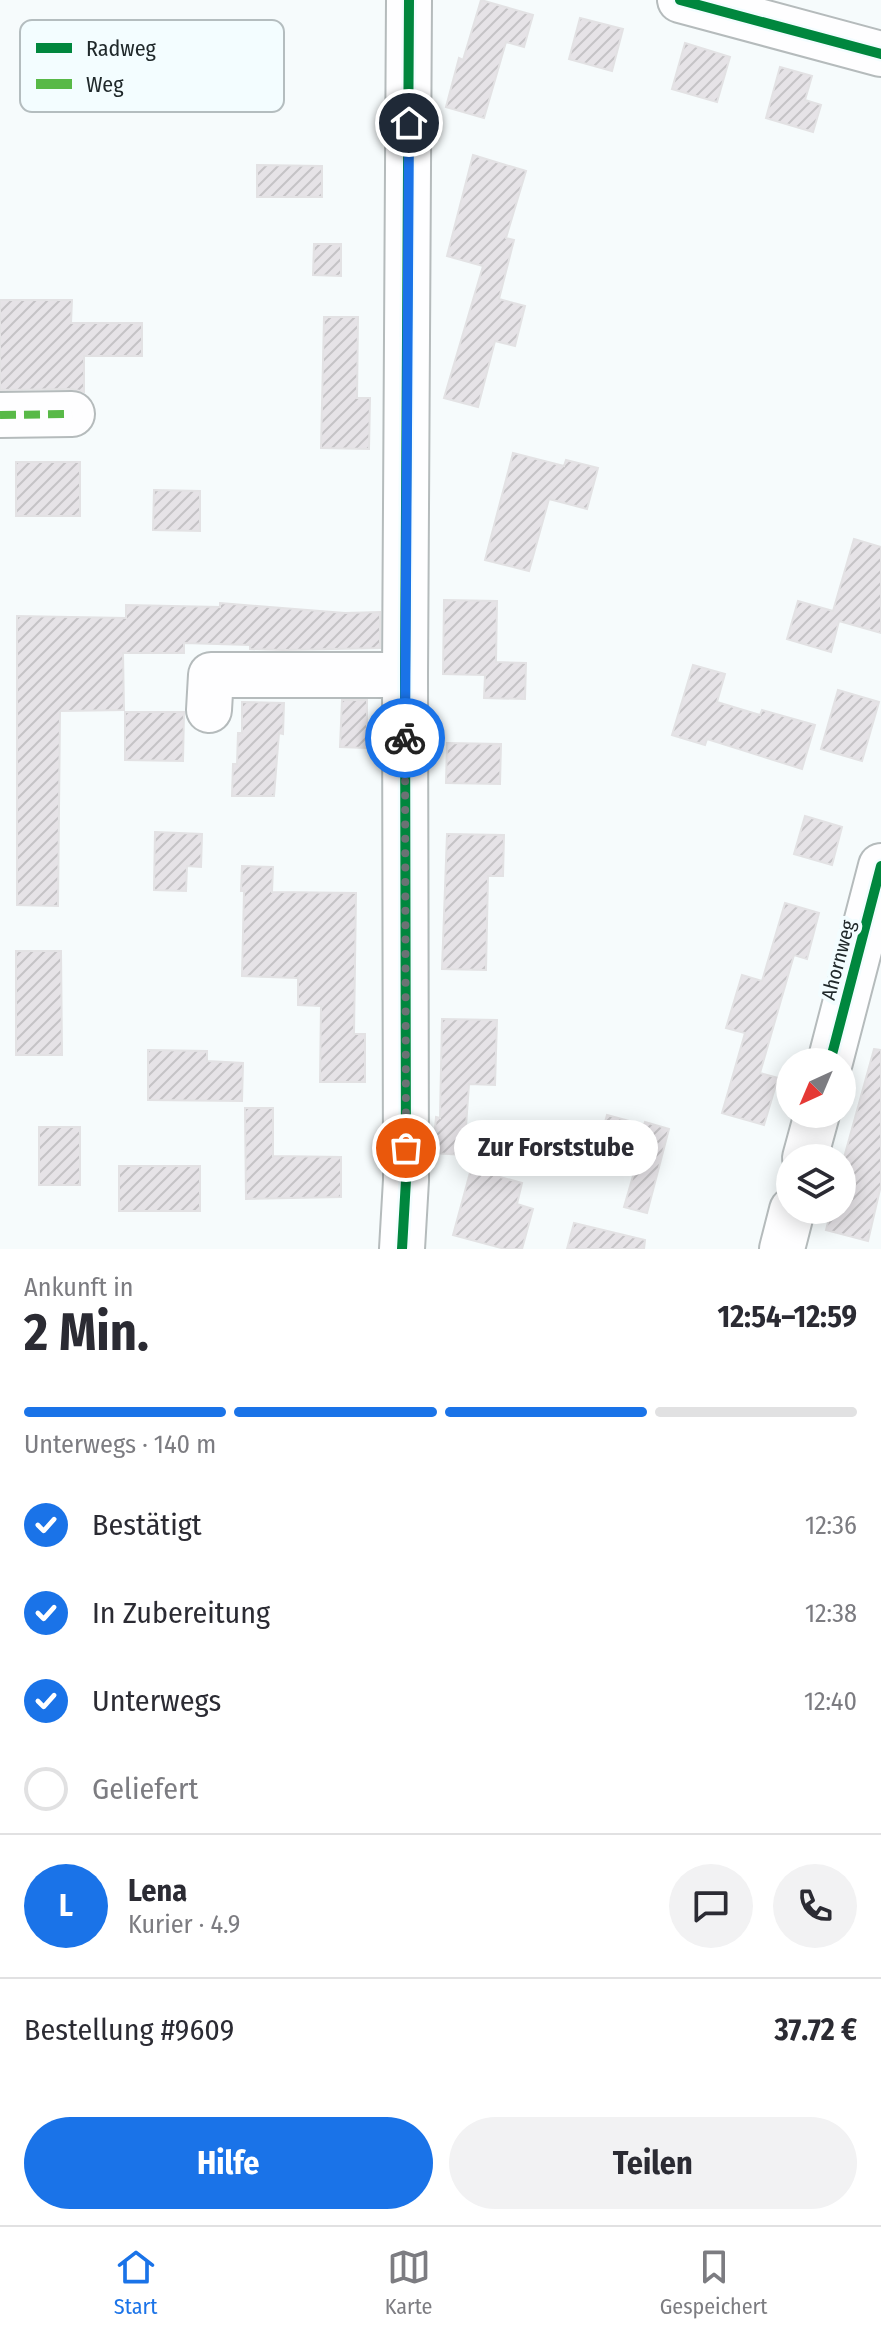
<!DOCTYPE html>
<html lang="de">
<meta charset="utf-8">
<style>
:root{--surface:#fff;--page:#f2f2f3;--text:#2b2b33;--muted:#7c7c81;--line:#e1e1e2;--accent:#1a73e8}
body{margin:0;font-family:"Fira Sans Condensed",sans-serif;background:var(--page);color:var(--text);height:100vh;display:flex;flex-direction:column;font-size:30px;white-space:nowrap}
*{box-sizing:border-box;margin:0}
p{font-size:26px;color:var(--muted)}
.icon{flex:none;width:44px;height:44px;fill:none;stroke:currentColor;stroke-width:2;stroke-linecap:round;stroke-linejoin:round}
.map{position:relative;height:1249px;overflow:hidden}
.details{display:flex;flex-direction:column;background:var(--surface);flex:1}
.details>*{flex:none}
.needle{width:52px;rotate:224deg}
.controls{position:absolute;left:776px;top:1048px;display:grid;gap:16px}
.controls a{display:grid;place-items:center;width:80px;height:80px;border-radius:50%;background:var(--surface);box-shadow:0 4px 20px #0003;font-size:40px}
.pin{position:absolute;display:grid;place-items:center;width:68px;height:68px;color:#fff;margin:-34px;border:4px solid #fff;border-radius:50%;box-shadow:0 2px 8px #0007}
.courier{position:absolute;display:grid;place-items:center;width:80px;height:80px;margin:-40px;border:6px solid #1a73e8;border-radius:50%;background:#fff;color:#222;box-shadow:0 2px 10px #0007}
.bubble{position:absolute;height:56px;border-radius:28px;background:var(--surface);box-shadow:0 4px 20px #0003;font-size:26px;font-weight:700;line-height:56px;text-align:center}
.head em{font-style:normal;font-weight:700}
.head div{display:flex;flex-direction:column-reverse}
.head{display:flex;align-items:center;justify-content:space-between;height:136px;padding:0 24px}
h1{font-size:52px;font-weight:700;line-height:60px}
.bar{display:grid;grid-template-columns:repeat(4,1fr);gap:12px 8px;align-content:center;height:96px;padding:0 24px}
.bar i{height:10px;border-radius:6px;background:var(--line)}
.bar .active{background:var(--accent)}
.bar p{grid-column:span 4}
.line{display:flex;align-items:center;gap:20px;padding:0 24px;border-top:2px solid var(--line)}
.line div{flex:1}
.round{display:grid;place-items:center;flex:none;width:84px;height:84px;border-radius:42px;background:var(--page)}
ol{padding:0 24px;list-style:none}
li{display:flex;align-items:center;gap:24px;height:88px}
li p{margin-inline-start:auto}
li .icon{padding:8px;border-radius:50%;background:var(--accent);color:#fff;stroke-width:4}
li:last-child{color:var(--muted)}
li i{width:44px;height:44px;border:4px solid var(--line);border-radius:50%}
.primary-button{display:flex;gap:16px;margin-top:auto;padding:16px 24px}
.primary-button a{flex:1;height:92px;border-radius:48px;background:var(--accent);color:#fff;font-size:32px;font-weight:700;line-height:92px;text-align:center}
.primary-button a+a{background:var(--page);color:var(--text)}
.tab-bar{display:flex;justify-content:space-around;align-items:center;height:112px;border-top:2px solid var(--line);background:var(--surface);font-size:22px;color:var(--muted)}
.tab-bar a{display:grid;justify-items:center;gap:4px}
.tab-bar .active{color:var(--accent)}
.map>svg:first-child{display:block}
.building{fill:url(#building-hatch);stroke:#e3e2e4;stroke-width:2}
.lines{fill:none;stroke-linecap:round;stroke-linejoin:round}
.minor-casing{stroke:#b5bbbc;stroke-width:48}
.minor{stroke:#fefeff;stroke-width:44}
.quiet{stroke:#58b947;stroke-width:8;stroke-dasharray:16 8;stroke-linecap:butt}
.cycleway-casing{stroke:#f3fdff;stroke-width:15}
.cycleway{stroke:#00873e;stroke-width:10}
.done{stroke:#6b7274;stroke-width:8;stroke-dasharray:0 14.4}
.route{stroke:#1a73e8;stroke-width:10}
.labels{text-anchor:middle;stroke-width:8;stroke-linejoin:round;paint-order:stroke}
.street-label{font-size:20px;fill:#20292b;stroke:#f3fdff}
.key{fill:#f3fdff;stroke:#b4bdbf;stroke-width:2}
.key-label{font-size:22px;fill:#20292b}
</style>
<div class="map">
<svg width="881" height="1249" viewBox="0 0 881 1249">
<defs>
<pattern id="building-hatch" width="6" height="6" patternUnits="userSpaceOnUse" patternTransform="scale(2)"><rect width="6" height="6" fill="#e6e3e7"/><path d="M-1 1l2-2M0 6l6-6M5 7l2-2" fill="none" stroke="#c5c3c6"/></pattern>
</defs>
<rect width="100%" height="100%" fill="#f6fbfc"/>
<g class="building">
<polygon points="481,0 533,15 524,47 506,42 484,118 446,107 459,58 463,60"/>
<polygon points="580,18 623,29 612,71 569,59"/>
<polygon points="685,43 730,57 717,102 672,89"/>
<polygon points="780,67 812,76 805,100 821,105 813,132 766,118"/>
<polygon points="473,155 526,171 506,238 514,240 499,299 525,306 515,346 495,341 478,407 444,398 483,266 447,256"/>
<polygon points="257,165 322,166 322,197 257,197"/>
<polygon points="314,244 341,244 341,276 313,275"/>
<polygon points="0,300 72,300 71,323 142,323 142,356 84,356 84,392 72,389 0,390"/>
<polygon points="324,317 358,317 357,398 370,398 369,449 321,448"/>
<polygon points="513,453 564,466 566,460 598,468 587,509 549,499 529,571 485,560"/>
<rect x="16" y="462" width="64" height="54"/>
<polygon points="154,490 200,491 200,531 153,530"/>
<polygon points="854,539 881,547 881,633 839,621 831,652 787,639 798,601 833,611"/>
<polygon points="444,600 497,601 496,662 526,663 525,699 484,698 485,675 443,674"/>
<polygon points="220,603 345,613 380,612 380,648 283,650 250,649 250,645 184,643 184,653 123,653 124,710 60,711 58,906 17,905 17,616 126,618 126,605 220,607"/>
<polygon points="693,665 725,674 717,702 760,715 762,710 815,725 802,769 707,739 705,745 672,735"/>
<polygon points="838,690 879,702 862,761 821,749"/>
<polygon points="342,700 367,700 367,748 340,747"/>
<polygon points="242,702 284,703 283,734 279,733 274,796 232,796 233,764 237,764 238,733 242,733"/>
<polygon points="125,712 184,712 183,761 125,760"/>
<polygon points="447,743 501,744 500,784 446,783"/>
<polygon points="805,816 842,827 832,865 794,854"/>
<polygon points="155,832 202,834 201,867 187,866 186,891 154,890"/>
<polygon points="447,834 504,835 503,876 488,876 486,970 442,969"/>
<polygon points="242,866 273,867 272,892 356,893 354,1034 365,1034 365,1082 320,1082 321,1006 298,1005 298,978 242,976 244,891 241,891"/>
<polygon points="785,903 819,913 807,959 794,955 760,1073 778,1078 764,1125 722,1113 745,1033 726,1028 742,975 762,981"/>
<polygon points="16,951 61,951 62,1055 16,1055"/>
<polygon points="442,1019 497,1020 495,1085 469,1084 464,1155 433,1153 436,1117 440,1118"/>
<polygon points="874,1049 881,1050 881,1185 868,1241 826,1230 831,1210 842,1210 842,1165"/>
<polygon points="148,1050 207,1051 207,1061 243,1063 242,1101 148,1100"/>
<polygon points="245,1108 273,1108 273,1156 341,1157 341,1197 246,1199"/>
<polygon points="607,1115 644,1125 645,1122 669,1129 647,1213 624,1207 635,1169 595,1158"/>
<rect x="39" y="1127" width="41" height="58"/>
<rect x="119" y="1166" width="81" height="45"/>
<polygon points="471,1169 522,1183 517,1204 533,1209 522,1249 505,1249 453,1235"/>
<polygon points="574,1223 645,1240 644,1249 567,1249"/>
</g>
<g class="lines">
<g class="minor-casing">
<g id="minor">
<polyline points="680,0 881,54"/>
<polyline points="0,415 72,414"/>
<polyline points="209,710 211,675 405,675"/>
<polyline points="830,1062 881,866"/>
<polyline points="805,1158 817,1114"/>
<polyline points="402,1249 406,1180 405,675 409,0"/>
<polyline points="782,1249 792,1210"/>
</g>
</g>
<use href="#minor" class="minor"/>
<polyline class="quiet" points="0,415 72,414"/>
<g class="cycleway-casing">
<g id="cycleway">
<polyline points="680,0 881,54"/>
<polyline points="830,1062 881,866"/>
<polyline points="402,1249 406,1180 405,675 409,0"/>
</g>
</g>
<use href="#cycleway" class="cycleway"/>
</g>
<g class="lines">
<polyline class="done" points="405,738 406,1148"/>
<polyline class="route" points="405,738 409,123"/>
</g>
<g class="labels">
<g class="street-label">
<text transform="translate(838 960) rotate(-75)" y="7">Ahornweg</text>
</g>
</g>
<rect x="20" y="20" width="264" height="92" rx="12" class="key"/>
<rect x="36" y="43" width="36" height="10" fill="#00873e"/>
<rect x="36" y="79" width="36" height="10" fill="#58b947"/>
<g class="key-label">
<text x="86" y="56">Radweg</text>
<text x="86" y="92">Weg</text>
</g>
</svg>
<div class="controls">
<a><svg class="needle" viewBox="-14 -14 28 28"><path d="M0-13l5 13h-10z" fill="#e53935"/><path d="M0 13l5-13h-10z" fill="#7c7c81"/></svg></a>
<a><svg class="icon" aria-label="layers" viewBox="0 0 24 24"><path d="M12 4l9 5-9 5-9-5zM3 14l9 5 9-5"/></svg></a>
</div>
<div class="pin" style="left:406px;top:1148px;background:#ea580c"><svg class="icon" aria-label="bag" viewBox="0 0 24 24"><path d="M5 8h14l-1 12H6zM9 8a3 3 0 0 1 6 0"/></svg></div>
<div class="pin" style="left:409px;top:123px;background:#1f2937"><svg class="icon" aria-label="home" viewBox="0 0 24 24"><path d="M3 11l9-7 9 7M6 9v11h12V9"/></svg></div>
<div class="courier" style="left:405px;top:738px"><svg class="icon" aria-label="bike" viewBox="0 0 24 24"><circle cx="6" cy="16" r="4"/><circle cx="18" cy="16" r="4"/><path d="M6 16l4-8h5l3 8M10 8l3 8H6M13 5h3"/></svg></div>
<div class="bubble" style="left:454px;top:1120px;width:204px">Zur Forststube</div>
</div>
<section class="details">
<div class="head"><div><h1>2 Min.</h1><p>Ankunft in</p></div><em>12:54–12:59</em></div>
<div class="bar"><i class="active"></i><i class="active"></i><i class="active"></i><i></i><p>Unterwegs · 140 m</p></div>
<ol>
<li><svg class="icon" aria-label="check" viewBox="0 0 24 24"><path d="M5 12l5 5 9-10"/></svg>Bestätigt<p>12:36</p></li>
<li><svg class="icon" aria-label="check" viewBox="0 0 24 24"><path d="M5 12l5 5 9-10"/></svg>In Zubereitung<p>12:38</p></li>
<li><svg class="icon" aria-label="check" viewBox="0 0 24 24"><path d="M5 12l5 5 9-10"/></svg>Unterwegs<p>12:40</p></li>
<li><i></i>Geliefert</li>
</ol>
<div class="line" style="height:144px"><b class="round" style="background:var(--accent);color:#fff">L</b><div><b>Lena</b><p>Kurier · 4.9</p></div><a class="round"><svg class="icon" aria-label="chat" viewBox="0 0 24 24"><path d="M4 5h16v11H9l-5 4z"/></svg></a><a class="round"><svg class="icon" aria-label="phone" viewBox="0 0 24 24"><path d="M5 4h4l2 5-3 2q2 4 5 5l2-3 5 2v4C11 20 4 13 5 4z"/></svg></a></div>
<div class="line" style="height:104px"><div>Bestellung #9609</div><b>37.72 €</b></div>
<div class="primary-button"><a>Hilfe</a><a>Teilen</a></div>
</section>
<nav class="tab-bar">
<a class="active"><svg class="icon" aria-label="home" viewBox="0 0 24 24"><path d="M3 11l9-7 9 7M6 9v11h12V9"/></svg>Start</a>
<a><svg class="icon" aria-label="map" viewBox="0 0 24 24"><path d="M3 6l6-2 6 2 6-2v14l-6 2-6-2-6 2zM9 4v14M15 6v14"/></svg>Karte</a>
<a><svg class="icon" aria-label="saved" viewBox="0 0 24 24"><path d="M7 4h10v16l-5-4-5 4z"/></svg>Gespeichert</a>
</nav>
